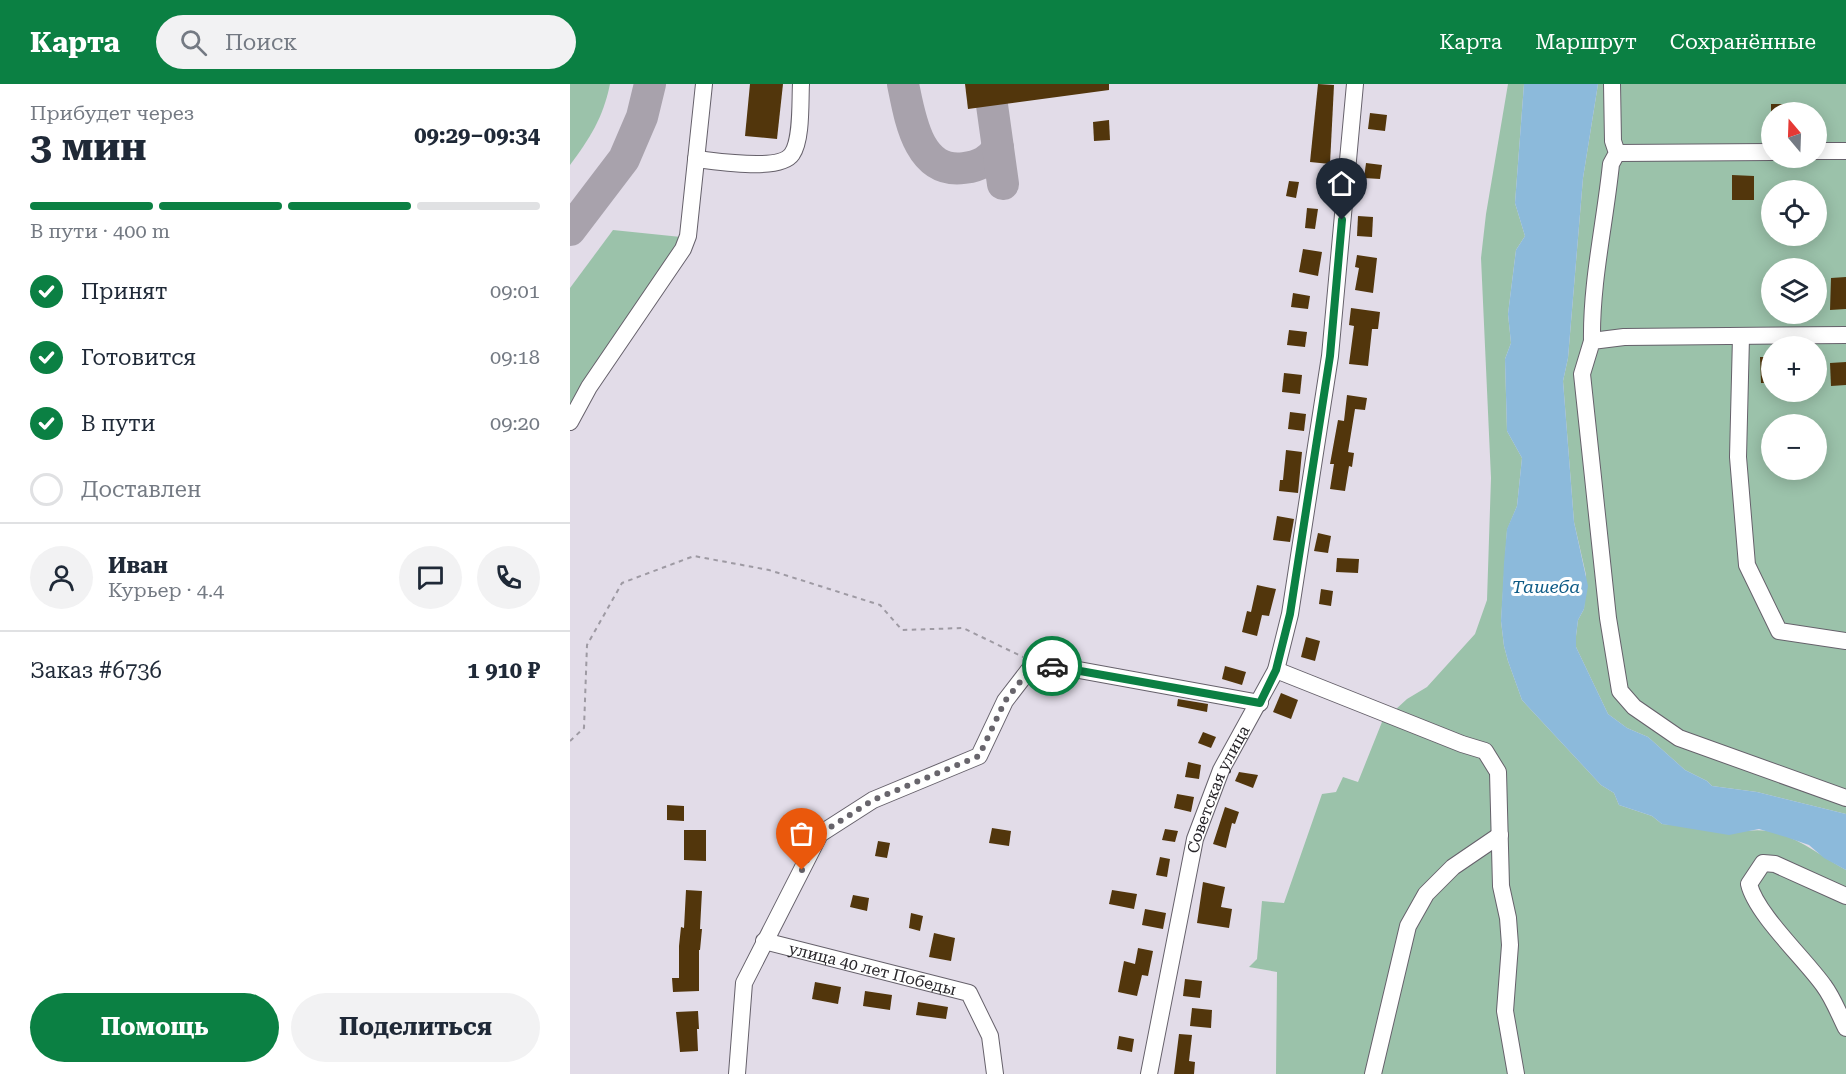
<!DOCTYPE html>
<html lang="ru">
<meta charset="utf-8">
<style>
:root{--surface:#fff;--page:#f2f2f3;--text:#1f2937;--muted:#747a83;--line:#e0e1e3;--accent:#0b8043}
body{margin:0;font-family:"Roboto Serif",serif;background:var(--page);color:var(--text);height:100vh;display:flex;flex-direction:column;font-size:22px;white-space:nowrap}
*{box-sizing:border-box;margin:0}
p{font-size:20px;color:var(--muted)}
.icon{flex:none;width:33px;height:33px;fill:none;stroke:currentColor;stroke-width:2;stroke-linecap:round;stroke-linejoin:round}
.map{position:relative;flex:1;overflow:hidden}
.sheet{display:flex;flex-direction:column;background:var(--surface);width:570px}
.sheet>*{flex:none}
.needle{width:39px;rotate:341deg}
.controls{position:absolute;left:1191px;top:18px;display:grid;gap:12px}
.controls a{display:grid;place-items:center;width:66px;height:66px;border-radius:50%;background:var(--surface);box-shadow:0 3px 15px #0003;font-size:30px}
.pin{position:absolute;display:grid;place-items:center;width:51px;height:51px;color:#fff;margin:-62px -26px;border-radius:50% 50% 50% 0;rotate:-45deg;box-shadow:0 0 6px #0007}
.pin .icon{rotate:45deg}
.courier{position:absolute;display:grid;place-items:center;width:60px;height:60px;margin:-30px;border:4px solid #0b8043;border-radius:50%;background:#fff;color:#222;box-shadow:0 2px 8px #0007}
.summary em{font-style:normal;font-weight:700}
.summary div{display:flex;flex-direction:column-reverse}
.summary{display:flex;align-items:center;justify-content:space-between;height:102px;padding:0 30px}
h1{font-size:39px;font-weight:700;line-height:45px}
.bar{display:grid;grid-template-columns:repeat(4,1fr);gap:9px 6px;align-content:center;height:72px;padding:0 30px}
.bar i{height:8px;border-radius:4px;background:var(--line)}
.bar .on{background:var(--accent)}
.bar p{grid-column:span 4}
.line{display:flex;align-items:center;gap:15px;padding:0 30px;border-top:2px solid var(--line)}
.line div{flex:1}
.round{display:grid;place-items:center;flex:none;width:63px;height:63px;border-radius:32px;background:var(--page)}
ol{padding:0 30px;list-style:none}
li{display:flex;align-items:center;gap:18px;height:66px}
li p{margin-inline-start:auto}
li .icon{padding:6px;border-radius:50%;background:var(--accent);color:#fff;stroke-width:4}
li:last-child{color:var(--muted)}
li i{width:33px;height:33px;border:3px solid var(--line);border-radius:50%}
.button{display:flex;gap:12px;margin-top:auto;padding:12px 30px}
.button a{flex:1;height:69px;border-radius:36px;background:var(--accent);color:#fff;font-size:24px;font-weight:700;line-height:69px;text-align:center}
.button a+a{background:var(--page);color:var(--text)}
header{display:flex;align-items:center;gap:36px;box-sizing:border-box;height:84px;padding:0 30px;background:var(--accent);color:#fff}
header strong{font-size:28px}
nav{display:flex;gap:33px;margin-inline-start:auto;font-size:21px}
.search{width:420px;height:54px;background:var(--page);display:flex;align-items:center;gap:15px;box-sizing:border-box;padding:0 21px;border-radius:33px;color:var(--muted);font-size:22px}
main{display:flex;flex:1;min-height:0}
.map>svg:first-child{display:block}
.green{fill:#9bc2aa;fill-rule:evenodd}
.water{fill:#8cbadb}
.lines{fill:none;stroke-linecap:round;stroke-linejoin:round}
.taxiway{stroke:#a8a2ac;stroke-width:32}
.building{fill:#52360c}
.minor-casing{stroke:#66616b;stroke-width:18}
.path{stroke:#9e9aa3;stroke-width:2;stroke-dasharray:4.5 4.5;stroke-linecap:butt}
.minor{stroke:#fff;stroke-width:16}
.done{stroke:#68656c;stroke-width:6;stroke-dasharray:0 10.8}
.route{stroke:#0b8043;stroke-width:8}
.labels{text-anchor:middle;stroke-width:6;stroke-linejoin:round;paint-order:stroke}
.street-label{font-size:16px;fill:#272529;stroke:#fff}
.water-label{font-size:18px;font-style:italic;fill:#0e5b86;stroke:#fff}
</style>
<header>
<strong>Карта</strong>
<div class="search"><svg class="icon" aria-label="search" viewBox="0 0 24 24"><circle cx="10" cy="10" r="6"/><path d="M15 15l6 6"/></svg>Поиск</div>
<nav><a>Карта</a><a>Маршрут</a><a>Сохранённые</a></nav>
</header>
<main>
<section class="sheet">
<div class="summary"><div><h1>3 мин</h1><p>Прибудет через</p></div><em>09:29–09:34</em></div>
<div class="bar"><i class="on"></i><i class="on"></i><i class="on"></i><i></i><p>В пути · 400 m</p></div>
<ol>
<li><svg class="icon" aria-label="check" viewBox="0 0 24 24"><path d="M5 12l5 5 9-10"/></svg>Принят<p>09:01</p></li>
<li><svg class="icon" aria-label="check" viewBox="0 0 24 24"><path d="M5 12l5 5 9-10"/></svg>Готовится<p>09:18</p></li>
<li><svg class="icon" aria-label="check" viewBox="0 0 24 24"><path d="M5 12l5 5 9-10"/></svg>В пути<p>09:20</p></li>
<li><i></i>Доставлен</li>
</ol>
<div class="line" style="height:108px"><a class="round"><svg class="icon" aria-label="person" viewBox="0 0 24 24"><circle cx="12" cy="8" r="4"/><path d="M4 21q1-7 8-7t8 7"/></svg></a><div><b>Иван</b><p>Курьер · 4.4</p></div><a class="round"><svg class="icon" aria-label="chat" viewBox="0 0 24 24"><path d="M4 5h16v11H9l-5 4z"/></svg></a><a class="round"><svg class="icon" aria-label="phone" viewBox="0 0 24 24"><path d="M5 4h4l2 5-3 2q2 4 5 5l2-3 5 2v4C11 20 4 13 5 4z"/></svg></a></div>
<div class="line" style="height:78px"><div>Заказ #6736</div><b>1 910 ₽</b></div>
<div class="button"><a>Помощь</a><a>Поделиться</a></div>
</section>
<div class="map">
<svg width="1276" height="990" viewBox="0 0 1276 990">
<rect width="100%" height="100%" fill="#e2dce8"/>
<g class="green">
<path d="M0 0H40C33 34 20 54 0 81Z"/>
<path d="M938 0H954L945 119 955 152 946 166 938 230 941 259 935 275 937 347 952 374 947 422 937 446 931 537 934 562 938 577 952 616 1031 701 1044 709 1049 721 1082 732 1092 740 1177 747C1215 741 1245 769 1276 786V990H706L707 888 679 883 687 875 692 817 714 819 752 710 766 708 773 693 788 698 812 638 837 615 857 603 905 550 917 516 921 394 911 174 916 130Z"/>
<path d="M1028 0H1276V730L1187 708 1142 702 1137 697 1115 686 1078 653 1057 644 1038 630 1006 563V552L1008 536 1014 525 1016 491 1004 438 993 297 998 274 1013 94ZM1202 28H1246V74H1202ZM1202 106H1246V152H1202ZM1202 184H1246V230H1202ZM1202 262H1246V308H1202ZM1202 340H1246V386H1202Z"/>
<polygon points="43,146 111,153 0,324 0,204"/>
</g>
<polygon class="water" points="954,0 1028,0 1013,94 998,274 993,297 1004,438 1018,502 1014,525 1008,536 1006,552 1006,563 1038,630 1057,644 1078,653 1115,686 1137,697 1142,702 1187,708 1276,730 1276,786 1254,774 1239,761 1216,753 1189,745 1159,751 1092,740 1082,732 1049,721 1044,709 1031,701 952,616 938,577 934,562 931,537 934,479 937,445 947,422 952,374 937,347 935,275 941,259 938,230 946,166 955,152 945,119"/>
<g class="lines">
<g class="taxiway">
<path d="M333 0C340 34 348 90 394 84 409 82 420 77 428 64"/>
<polyline points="422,21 433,100"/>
<polyline points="0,146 54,75 72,33 80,0"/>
</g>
</g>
<g class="building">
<polygon points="180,0 213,0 207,55 175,52"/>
<polygon points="395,0 539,0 539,6 398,25"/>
<polygon points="748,0 764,1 760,80 740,78"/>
<rect x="1201" y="20" width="32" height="8"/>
<polygon points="800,29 817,31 815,47 798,45"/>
<polygon points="539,36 540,56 524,57 523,38"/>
<polygon points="796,79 812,81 810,95 794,94"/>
<polygon points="1162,91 1184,92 1184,116 1162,116"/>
<polygon points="719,97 729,98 726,114 716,112"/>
<polygon points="737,124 748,125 745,145 735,144"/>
<polygon points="788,132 803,133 802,153 787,152"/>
<polygon points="733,165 752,168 748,192 729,188"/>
<polygon points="787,171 807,174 803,209 785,206 789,184 785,183"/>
<polygon points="1276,193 1276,225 1260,226 1261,194"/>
<polygon points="723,209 740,212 738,225 721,223"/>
<polygon points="781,224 810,228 808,245 802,245 798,282 779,280 784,242 779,241"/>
<polygon points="719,246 737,248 735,263 717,261"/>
<polygon points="1190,273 1202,273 1202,299 1191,299"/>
<polygon points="1276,278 1276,301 1261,302 1260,279"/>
<polygon points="714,289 732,291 730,310 712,308"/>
<polygon points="777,311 797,314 795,326 785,325 778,368 784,369 782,383 779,382 775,407 760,405 764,380 760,380 768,336 774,337"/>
<polygon points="720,328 736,330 734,347 718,345"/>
<polygon points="716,366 732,368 728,409 709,407 710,396 713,396"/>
<polygon points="707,432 724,435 720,458 703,456"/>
<polygon points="748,449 761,452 758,469 744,467"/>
<polygon points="767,474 789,475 788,489 766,488"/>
<polygon points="687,501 706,505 699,532 692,531 687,552 672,548 677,527 681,528"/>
<polygon points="751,505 763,507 761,522 749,520"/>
<polygon points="736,553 750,557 745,577 731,573"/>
<polygon points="655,582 676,588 672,601 652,595"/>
<polygon points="711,609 728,616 721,635 703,628"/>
<polygon points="608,615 638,620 637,628 607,622"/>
<polygon points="633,648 646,653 641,664 628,659"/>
<polygon points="618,678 631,681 629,695 615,693"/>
<polygon points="669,688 688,691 683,704 665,697"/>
<polygon points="607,710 624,713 621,728 604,724"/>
<polygon points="97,721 114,722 114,737 97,736"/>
<polygon points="655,723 669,728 665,740 662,739 656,764 643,760"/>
<polygon points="422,744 441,747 439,762 419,759"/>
<polygon points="595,745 608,747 605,758 592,756"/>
<polygon points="114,746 136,746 136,777 114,776"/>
<polygon points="308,757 320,759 317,774 305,772"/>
<polygon points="590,773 600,775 597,793 586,791"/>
<polygon points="633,798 655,803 651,823 662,825 659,844 627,839"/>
<polygon points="116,806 132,807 130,845 132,845 130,866 129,866 129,907 103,908 102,894 109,894 109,862 111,843 114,844"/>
<polygon points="542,806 567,810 564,825 539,820"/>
<polygon points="283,811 299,814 297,827 280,823"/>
<polygon points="575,825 596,829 593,845 572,841"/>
<polygon points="341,829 353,832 350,847 339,844"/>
<polygon points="364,849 385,854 381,877 359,873"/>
<polygon points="568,864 583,867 578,892 572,891 567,912 548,908 554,877 565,880"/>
<polygon points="615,895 632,897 630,914 613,912"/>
<polygon points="245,898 271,903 268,920 242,915"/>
<polygon points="295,907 322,911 320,926 293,922"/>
<polygon points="348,918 378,923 376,935 346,931"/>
<polygon points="622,924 642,926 641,944 620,942"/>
<polygon points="128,927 129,945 127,945 128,967 110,968 106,928"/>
<polygon points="609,950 622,951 619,977 625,978 624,990 604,990"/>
<polygon points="549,952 564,955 562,968 547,965"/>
</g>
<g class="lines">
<g class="minor-casing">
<g id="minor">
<polyline points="1246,67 1276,67"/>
<polyline points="1047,69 1202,68"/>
<path d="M126 75C146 77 210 88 222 70 232 56 230 17 231 0"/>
<polyline points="1276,251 1054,253 1022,257 1012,290 1038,534 1050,607 1064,623 1109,654 1276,714"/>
<polyline points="1171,253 1168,373 1177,481 1209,547 1276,557"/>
<path d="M1022 257C1021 198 1035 139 1041 80L1047 69 1043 57 1042 0"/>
<polyline points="0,338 19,303 113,165 118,152 134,0"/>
<polyline points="706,586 892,660 915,667 928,688 931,802 938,834 940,861 935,927 946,990"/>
<path d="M1276 812 1205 780 1193 779 1179 800C1186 830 1235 875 1254 902 1263 914 1269 930 1276 944"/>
<path id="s1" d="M194 857 399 909 420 952 425 990"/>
<polyline points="167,990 174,899 250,750 303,716 409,672 435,617 465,578 690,619"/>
<path id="s2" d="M579 990 625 755 651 686 706 586 720 530 760 272 785 0"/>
<polyline points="803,990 838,842 856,810 883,783 930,751"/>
</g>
</g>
<polyline class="path" points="0,657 14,644 17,561 52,499 124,472 199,486 310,521 332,546 393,544 453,573"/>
<use href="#minor" class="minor"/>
</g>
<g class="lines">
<polyline class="done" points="232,786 250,750 303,716 409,672 435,617 465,579 482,582"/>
<polyline class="route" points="482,582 690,619 706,586 720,530 760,272 772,136"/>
</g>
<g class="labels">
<g class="street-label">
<text dy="6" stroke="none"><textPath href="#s2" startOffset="294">Советская улица</textPath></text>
<text dy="6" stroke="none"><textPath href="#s1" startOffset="112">улица 40 лет Победы</textPath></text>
</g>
<g class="water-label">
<text x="976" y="509">Ташеба</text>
</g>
</g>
</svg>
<div class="controls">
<a><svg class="needle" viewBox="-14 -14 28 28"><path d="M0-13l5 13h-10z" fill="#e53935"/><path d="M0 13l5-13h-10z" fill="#747a83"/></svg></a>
<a><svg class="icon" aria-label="locate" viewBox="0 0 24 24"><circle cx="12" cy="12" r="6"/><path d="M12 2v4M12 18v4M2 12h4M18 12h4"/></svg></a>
<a><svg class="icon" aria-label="layers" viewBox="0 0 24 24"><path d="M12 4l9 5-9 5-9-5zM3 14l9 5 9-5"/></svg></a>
<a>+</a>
<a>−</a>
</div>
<div class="pin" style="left:232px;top:786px;background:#ea580c"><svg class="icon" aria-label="bag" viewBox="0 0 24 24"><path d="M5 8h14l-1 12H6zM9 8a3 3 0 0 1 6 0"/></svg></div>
<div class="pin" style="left:772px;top:136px;background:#1f2937"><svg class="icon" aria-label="home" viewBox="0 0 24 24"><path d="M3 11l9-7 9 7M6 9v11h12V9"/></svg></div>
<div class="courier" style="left:482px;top:582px"><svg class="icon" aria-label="car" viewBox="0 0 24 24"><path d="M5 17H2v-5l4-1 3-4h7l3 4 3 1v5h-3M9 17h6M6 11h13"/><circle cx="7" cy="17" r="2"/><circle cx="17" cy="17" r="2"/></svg></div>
</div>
</main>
